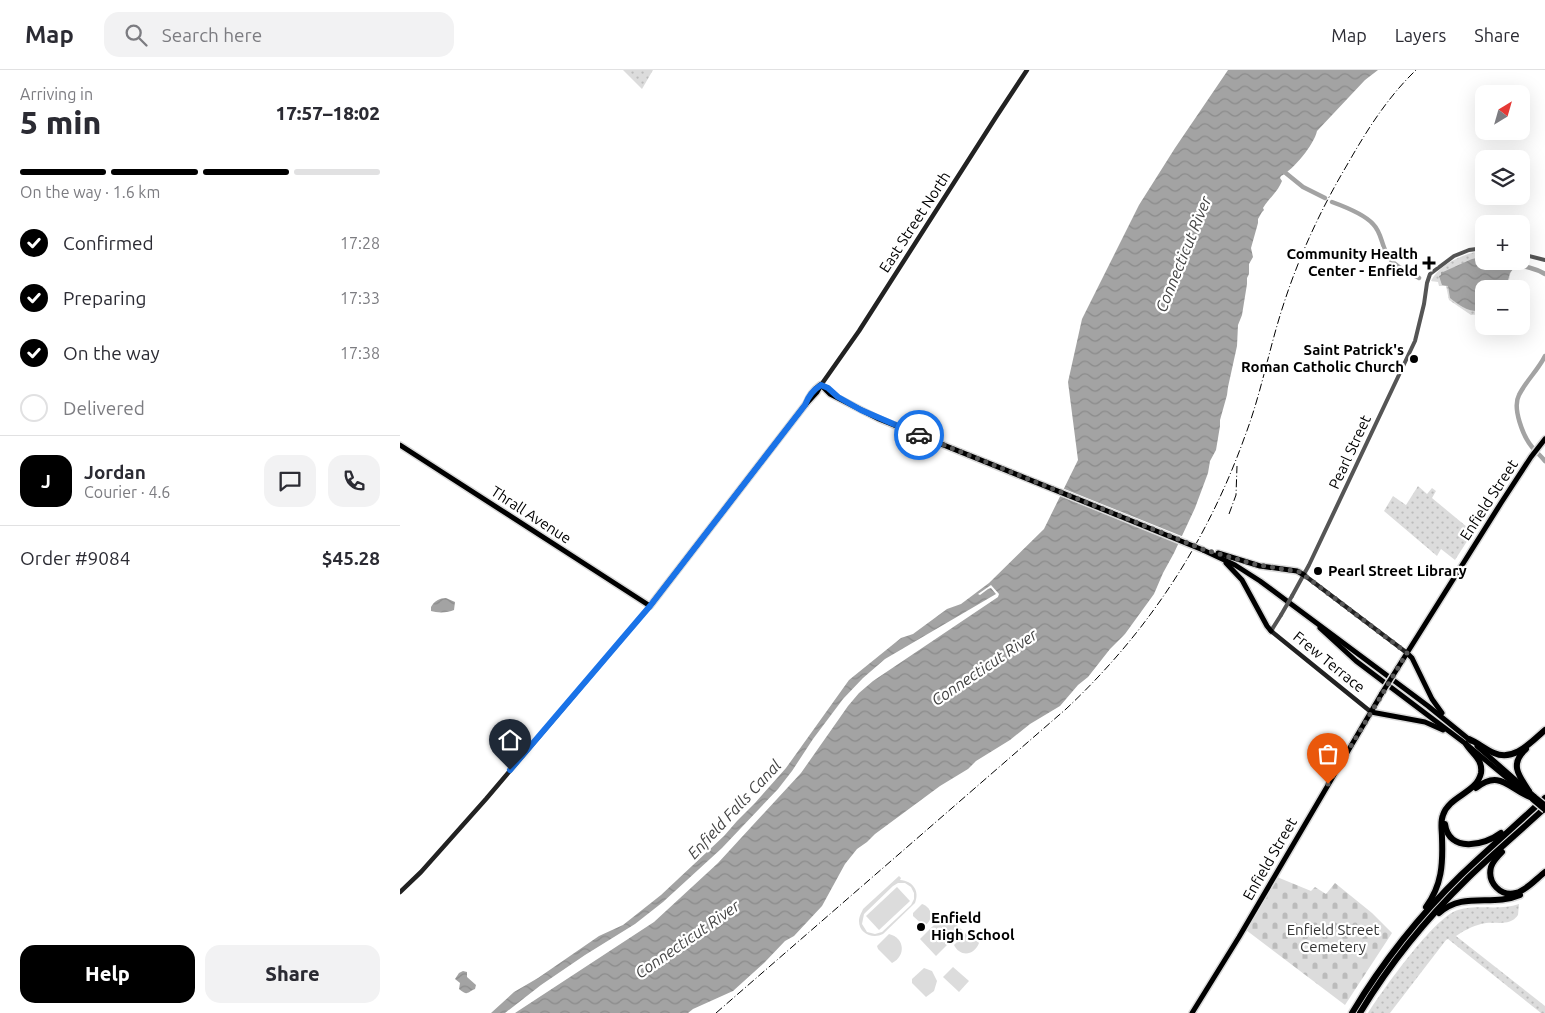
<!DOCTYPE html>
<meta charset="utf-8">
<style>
:root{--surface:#fff;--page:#f2f2f3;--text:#2b2b33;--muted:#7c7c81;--line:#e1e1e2;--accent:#000}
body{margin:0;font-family:Ubuntu,sans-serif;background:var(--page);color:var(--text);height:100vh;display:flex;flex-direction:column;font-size:19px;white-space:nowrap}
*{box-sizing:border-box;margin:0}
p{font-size:16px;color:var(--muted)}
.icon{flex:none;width:28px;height:28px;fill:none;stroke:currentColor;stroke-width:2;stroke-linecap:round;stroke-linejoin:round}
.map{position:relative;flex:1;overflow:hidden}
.sheet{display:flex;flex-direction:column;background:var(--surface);width:400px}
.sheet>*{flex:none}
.needle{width:32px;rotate:37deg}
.fabs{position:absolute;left:1075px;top:15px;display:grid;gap:10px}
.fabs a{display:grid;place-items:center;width:55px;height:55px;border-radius:10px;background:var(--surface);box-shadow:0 5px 20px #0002;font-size:25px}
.pin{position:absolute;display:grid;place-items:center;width:42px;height:42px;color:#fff;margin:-51px -21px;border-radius:50% 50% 50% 0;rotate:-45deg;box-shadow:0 0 5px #0007}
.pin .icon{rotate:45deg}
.courier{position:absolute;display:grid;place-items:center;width:50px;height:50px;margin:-25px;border:4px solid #1a73e8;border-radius:50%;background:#fff;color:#222;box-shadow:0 1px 6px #0007}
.overview em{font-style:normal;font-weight:800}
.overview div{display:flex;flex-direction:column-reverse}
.overview{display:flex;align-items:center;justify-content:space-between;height:85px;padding:0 20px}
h1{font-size:32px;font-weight:800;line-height:38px}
.bar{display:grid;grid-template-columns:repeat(4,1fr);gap:8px 5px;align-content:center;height:60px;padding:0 20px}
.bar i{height:6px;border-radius:4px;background:var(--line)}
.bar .selected{background:var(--accent)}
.bar p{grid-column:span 4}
.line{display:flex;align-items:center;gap:12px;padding:0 20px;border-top:1px solid var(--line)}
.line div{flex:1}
.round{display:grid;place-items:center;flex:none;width:52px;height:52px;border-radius:15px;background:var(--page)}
ol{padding:0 20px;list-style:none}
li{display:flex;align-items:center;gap:15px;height:55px}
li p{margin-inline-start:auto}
li .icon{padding:5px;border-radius:50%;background:var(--accent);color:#fff;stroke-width:4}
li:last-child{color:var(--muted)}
li i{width:28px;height:28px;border:2px solid var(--line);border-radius:50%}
.action{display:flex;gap:10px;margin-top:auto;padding:10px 20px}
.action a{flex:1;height:58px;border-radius:15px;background:var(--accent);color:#fff;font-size:20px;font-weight:800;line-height:58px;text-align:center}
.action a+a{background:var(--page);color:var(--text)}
header{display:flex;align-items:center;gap:30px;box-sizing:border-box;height:70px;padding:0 25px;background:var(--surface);border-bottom:1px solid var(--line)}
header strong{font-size:24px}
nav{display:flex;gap:28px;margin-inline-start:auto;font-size:18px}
.search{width:350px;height:45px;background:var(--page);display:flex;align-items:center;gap:12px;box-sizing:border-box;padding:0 18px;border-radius:15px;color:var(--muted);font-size:19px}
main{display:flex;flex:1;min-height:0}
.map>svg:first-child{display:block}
.cemetery{fill:url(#cemetery-stones)}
.park{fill:url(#park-dots)}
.pitch{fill:#dcdcdc;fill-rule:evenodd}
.water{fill:url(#water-waves)}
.pier{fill:#fff}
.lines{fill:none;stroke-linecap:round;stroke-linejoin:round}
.river{stroke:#a3a3a3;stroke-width:4.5}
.primary-casing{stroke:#dbdbdb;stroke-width:8}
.motorway-casing{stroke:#dbdbdb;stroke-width:9}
.tertiary{stroke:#555;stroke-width:4}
.secondary{stroke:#222;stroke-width:4.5}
.primary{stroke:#000;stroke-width:5}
.motorway{stroke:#000;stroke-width:6}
.rail{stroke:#000;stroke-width:1;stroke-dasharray:8 2.5 1 2.5;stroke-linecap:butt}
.primary-bridge-casing{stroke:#dbdbdb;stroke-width:8;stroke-linecap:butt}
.tertiary-bridge{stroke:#555;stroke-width:4}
.primary-bridge{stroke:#000;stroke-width:5}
.done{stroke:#595959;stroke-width:5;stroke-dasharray:0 9}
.route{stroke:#1a73e8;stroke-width:6}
.poi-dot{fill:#000;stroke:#fff;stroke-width:2}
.labels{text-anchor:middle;stroke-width:4.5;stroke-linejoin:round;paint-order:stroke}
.street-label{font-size:15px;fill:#000;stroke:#fff}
.poi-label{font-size:15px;font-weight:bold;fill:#000;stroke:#fff;text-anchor:end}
.park-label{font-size:15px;fill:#333;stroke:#fff}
.water-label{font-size:16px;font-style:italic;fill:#444;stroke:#fff}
</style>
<header>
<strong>Map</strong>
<div class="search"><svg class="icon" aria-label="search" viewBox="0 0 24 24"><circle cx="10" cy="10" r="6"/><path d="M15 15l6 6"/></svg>Search here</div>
<nav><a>Map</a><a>Layers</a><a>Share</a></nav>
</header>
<main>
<section class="sheet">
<div class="overview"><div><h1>5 min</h1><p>Arriving in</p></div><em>17:57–18:02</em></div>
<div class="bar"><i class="selected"></i><i class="selected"></i><i class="selected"></i><i></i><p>On the way · 1.6 km</p></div>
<ol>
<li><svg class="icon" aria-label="check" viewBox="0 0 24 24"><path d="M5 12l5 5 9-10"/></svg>Confirmed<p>17:28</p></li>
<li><svg class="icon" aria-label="check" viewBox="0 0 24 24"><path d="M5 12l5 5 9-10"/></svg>Preparing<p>17:33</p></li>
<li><svg class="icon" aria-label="check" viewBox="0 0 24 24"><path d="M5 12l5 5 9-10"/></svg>On the way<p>17:38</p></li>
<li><i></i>Delivered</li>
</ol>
<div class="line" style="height:90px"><b class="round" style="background:var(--accent);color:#fff">J</b><div><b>Jordan</b><p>Courier · 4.6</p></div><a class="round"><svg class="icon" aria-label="chat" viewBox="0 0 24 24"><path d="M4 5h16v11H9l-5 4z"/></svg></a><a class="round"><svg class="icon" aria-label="phone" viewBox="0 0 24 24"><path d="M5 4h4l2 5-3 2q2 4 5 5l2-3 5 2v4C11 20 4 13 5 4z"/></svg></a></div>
<div class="line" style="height:65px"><div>Order #9084</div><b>$45.28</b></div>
<div class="action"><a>Help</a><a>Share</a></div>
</section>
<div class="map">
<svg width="1145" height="943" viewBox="0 0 1145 943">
<defs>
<pattern id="cemetery-stones" width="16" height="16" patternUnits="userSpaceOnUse" patternTransform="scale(1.25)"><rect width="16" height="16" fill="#dcdcdc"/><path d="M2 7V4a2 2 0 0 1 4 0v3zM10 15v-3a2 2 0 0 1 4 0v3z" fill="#bbb"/></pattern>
<pattern id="park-dots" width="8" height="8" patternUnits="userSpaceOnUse" patternTransform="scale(1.25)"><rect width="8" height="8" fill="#dcdcdc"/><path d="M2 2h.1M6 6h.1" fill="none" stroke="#bbb" stroke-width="1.8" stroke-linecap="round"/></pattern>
<pattern id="water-waves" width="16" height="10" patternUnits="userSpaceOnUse" patternTransform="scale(1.25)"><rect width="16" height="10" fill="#a3a3a3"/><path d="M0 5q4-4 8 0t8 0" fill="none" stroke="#8b8b8b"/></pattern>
</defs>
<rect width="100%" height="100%" fill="#fff"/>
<polygon class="cemetery" points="877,807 911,821 915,817 926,824 935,813 972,843 992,863 945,935 846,860"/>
<g class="park">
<polygon points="223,0 253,0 242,19"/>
<path d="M1084 181V191H1113L1109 210 1105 219H1084V244L1071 245 1049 230 1046 216H1039L1038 212 1031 211C1039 194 1066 182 1084 181Z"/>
<polygon points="1018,416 1027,424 1032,418 1036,421 1032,428 1073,462 1055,490 1041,479 1037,486 984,441 993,426 1006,435"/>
<path d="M1119 834 1118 845C1109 858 1094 850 1081 854 1073 856 1063 861 1056 866L1145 936V943H1141L1048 869 1046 870 990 943H968C983 920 1034 847 1058 840 1078 834 1100 841 1119 834Z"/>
</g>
<g class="pitch">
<path d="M499 806 501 808 500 810C513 811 520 821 515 833L483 864C473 869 459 864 459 851 459 846 462 842 463 839ZM498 813H505L511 817 514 823V829L511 835 482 862 475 864 467 862 462 854 464 844 493 816Z"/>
<polygon points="497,817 510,831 479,860 466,846"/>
<path d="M522 834C533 838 534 850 524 856L513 846V843Z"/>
<polygon points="545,844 562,860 536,886 520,869"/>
<path d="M566 863H569L579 873C574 886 560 887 554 875Z"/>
<path d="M489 864C505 868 506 886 492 893L478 879 477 876Z"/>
<polygon points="553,897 569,911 559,922 543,907"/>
<polygon points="524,898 532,901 537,911 534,921 526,927 512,913 512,909"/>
</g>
<g class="water">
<path d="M828 0H978L965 10 917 61C914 75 893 100 881 106L880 108 882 111C877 123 870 127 863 138L864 140 862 142 858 149V153L851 178 853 187 849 194V204L847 208V214L842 245 838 255 837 276 828 317 827 325 820 350V356L816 380 810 391 808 403 795 438 774 483 763 503 754 524 725 564 710 579 688 607 678 615 660 636 630 654 610 670 576 691 568 699 540 716 475 764 467 772 457 779 445 794 422 836 394 866 385 871 364 893 333 921 293 939 288 943H115L254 852 318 793 401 703 448 636 459 623 473 611 598 527 599 524 591 515 578 524 580 525 588 519 591 518 596 524 485 589 463 608 443 629 413 669 392 701 378 719 322 778 263 832 235 854 185 885 141 915 105 943H91L114 922 138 908 199 866 223 855 261 825 324 766 337 751 355 733 386 698 449 610 501 568 513 564 547 539 561 534 589 513 644 459 678 390 668 312 682 249 739 135 775 78Z"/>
<path d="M1081 187H1084V191H1111L1118 194 1117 198H1114L1110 203 1105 219H1084V240C1071 244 1060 236 1050 228L1048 216 1042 215 1039 206 1041 205V202H1043L1072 189Z"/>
<path d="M46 528 55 532 54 540C48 543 37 543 31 541V537C34 531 40 528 46 528Z"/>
<path d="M63 901 67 902V907L76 915 75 919C66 923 68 926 59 919L60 913 55 909 59 903Z"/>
</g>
<polygon class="pier" points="662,418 784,467 780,474 658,425"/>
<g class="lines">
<g class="river">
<polyline points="882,100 903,117 925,128"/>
<path d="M932 132C943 136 965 145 973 154 981 162 981 172 986 182 991 195 1007 202 1019 208"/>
<path d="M1113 196C1123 195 1137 199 1145 204"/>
<path d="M1145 286C1138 300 1126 311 1119 325 1112 338 1123 366 1132 377 1136 382 1141 386 1145 391"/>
</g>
<g class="primary-casing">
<g id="primary">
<polyline points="421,315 430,324 479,349 717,445"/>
<path d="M406 334C409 326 413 320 420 315"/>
<polyline points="0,375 250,536 405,335 417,322 421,315"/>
<polyline points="803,480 835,495 860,511 1028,636 1071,671"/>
<polyline points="818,483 860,496 897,501 904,505"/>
<polyline points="826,493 842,510 867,556 871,561"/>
<polyline points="920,558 956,591 1066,674 1124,722"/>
<polyline points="1007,583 1012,588 1032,629 1042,643"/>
<polyline points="997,599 1101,433 1131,387 1145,369"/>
<polyline points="971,642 1025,652 1043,660"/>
<polyline points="1077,676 1135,727"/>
<polyline points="792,943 839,867 982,623"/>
</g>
</g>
<g class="motorway-casing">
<g id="motorway">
<path d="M1069 669C1078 673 1085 679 1094 683 1114 692 1131 672 1145 660"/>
<path d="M1126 679C1109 694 1119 706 1129 721"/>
<path d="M1076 718C1100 699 1109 719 1130 727"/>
<path d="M1045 754C1049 783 1084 776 1101 763"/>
<path d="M1102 782C1098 786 1093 791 1091 797 1087 813 1101 827 1116 823 1127 820 1136 809 1145 802"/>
<path d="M1026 837C1042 815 1043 794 1042 768 1042 760 1040 752 1043 745 1049 726 1077 723 1081 703 1083 689 1072 684 1066 674"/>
<path d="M1039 843C1064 821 1092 837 1120 825"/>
<path d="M952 943C982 893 1019 846 1061 805 1088 779 1117 754 1145 728"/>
<path d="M960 943C990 893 1027 848 1068 808 1093 784 1120 761 1145 738"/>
</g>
</g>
<g class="tertiary">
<polyline points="1121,184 1145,190"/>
<polyline points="892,526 909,495 1015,271 1024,234 1027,213 1030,204 1054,186 1069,180 1084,178"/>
<polyline points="871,561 881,545"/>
</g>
<g class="secondary">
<polyline points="421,315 459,261 596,47 627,0"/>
<polyline points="904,505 1007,583"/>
<polyline points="871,561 971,642"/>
<polyline points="0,822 21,802 86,729 250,536"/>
</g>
<use href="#primary" class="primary"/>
<use href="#motorway" class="motorway"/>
<g class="rail">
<polyline points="829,444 836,425 837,396"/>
<path d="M316 943 666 639C748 562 807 472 845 366 861 324 869 279 883 236 899 186 921 139 947 95 967 60 987 28 1016 0"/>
</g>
<g class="primary-bridge-casing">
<g id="primary-bridge">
<polyline points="717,445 803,480"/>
<polyline points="982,623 997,599"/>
<polyline points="1135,727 1145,735"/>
<polyline points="1132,729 1145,740"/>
</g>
</g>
<polyline class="tertiary-bridge" points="881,545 892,526"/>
<use href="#primary-bridge" class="primary-bridge"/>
</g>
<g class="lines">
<polyline class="done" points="519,365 805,480 854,494 900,502 1007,583 928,714"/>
<path class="route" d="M110 700 250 536 405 335C408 327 413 320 421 315L428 318 438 327 461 340 519 365"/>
</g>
<g class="poi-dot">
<path d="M1026.5 185.5h5v5h5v5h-5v5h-5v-5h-5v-5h5z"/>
<circle cx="1014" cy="289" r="5"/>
<circle cx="918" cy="501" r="5"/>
<circle cx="521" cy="857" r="5"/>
</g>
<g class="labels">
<g class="street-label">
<text transform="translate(515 152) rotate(-57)" y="5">East Street North</text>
<text transform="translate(950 382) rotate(-65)" y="5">Pearl Street</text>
<text transform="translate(1089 430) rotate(-57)" y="5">Enfield Street</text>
<text transform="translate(131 445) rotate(33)" y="5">Thrall Avenue</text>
<text transform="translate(929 592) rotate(39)" y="5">Frew Terrace</text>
<text transform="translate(870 789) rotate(-60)" y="5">Enfield Street</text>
</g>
<g class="poi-label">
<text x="1018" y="189">Community Health<tspan x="1018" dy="17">Center - Enfield</tspan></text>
<text x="1004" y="285">Saint Patrick's<tspan x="1004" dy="17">Roman Catholic Church</tspan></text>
<text x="928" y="506" text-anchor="start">Pearl Street Library</text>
<text x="531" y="853" text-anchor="start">Enfield<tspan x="531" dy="17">High School</tspan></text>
</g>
<g class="park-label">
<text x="933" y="865">Enfield Street<tspan x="933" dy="17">Cemetery</tspan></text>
</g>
<g class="water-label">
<text transform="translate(783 184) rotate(-68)" y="6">Connecticut River</text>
<text transform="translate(584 597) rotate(-34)" y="6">Connecticut River</text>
<text transform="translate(334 739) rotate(-47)" y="6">Enfield Falls Canal</text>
<text transform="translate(287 869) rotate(-35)" y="6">Connecticut River</text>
</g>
</g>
</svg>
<div class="fabs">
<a><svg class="needle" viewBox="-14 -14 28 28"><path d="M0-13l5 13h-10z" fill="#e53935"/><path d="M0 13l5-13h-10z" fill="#7c7c81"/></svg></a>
<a><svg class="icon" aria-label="layers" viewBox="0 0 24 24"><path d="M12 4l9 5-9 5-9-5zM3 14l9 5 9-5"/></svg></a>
<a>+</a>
<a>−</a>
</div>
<div class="pin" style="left:928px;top:714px;background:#ea580c"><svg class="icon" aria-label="bag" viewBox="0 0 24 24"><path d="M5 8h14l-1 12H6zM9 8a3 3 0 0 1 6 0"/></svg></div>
<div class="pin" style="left:110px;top:700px;background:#1f2937"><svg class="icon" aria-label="home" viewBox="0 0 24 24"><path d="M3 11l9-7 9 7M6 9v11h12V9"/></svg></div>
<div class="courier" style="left:519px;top:365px"><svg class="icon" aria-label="car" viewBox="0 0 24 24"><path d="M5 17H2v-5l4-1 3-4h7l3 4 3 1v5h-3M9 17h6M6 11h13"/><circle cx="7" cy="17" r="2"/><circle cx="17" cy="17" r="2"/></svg></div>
</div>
</main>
